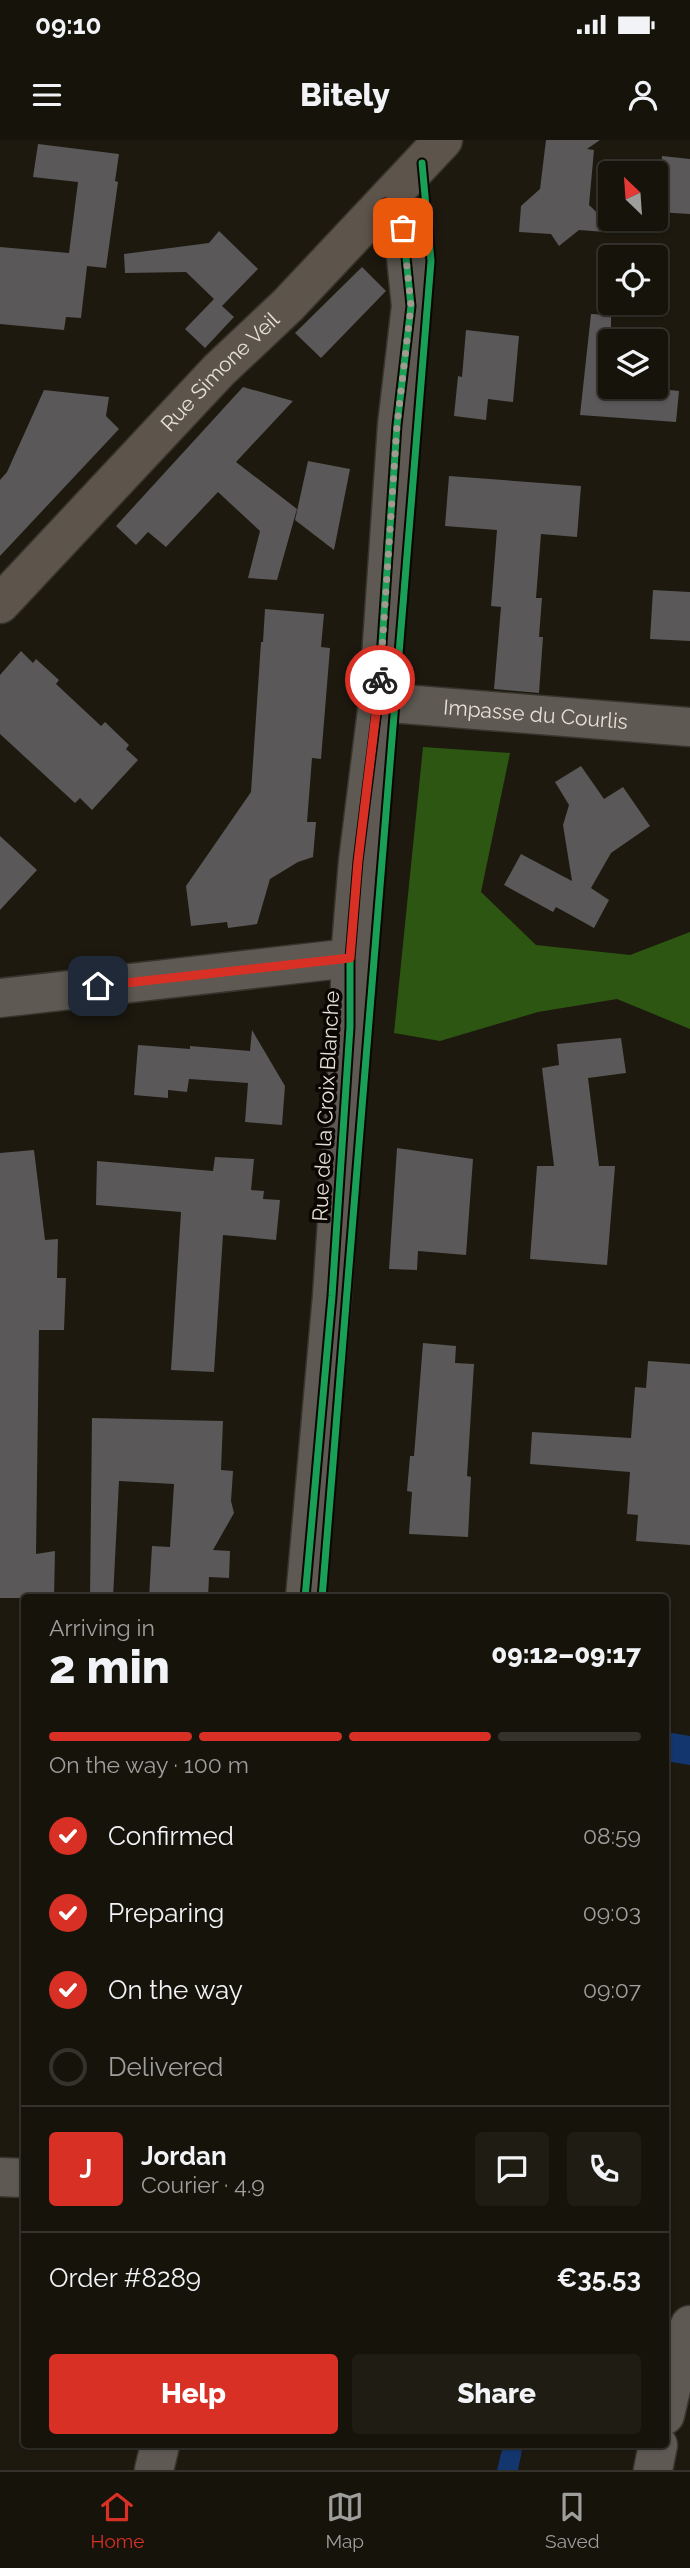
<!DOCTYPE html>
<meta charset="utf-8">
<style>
:root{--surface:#16130b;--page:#1f1c14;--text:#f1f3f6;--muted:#9e9e9d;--line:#35322c;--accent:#d93025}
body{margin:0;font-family:Raleway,sans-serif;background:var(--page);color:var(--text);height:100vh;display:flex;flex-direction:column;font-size:26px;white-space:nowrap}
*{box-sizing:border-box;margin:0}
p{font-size:23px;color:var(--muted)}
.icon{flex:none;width:38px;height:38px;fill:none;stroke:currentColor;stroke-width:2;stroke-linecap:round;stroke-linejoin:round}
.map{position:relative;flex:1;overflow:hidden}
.sheet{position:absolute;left:21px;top:1454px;width:648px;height:854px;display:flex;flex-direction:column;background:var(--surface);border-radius:7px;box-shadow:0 2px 5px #0004,0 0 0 2px var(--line)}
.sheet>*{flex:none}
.needle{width:46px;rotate:335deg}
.controls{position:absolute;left:598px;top:21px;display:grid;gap:14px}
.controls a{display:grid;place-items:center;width:70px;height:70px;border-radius:7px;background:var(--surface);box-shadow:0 2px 5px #0004,0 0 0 2px var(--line);font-size:35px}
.pin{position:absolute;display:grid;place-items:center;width:60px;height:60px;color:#fff;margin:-30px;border-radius:14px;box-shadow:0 4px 10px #0006}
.courier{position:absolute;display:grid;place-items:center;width:70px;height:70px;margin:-35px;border:5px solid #d93025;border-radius:50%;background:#fff;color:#222;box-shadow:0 2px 9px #0007}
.summary em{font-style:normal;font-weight:800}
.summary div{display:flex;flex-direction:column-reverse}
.summary{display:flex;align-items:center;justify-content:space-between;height:119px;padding:0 28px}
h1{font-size:46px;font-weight:800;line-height:52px}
.bar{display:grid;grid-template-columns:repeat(4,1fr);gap:10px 7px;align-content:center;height:84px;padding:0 28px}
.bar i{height:9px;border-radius:5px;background:var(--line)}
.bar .selected{background:var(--accent)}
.bar p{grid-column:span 4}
.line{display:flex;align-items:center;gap:18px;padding:0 28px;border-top:2px solid var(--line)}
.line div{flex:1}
.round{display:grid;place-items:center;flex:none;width:74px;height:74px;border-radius:7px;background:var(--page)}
ol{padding:0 28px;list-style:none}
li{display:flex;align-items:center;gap:21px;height:77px}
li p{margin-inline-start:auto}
li .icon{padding:7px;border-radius:50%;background:var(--accent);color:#fff;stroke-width:4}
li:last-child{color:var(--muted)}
li i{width:38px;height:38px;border:4px solid var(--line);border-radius:50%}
.button{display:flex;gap:14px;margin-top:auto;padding:14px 28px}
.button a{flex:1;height:80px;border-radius:7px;background:var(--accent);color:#fff;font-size:28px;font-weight:800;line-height:80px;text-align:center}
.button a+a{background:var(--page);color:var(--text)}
.status{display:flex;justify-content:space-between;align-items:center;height:49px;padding:0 35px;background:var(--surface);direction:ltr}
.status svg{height:19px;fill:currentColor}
header{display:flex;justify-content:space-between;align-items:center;height:91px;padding:0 28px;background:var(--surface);font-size:32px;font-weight:800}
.menu{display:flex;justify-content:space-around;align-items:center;height:98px;border-top:2px solid var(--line);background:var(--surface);font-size:19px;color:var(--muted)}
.menu a{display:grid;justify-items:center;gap:4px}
.menu .selected{color:var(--accent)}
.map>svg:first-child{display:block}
.forest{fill:#2d5612}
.water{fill:#13366f}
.building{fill:#5a5858}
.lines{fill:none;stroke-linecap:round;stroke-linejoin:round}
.minor-casing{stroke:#38352e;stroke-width:41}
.major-casing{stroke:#38352e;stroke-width:41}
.minor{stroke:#5e5a53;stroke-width:38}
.major{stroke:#5d544c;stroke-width:38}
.cycleway-casing{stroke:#0a0602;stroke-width:11}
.cycleway{stroke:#1a9f57;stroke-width:7}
.done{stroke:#a09a90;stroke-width:7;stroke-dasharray:0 12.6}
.route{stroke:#d93025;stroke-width:9}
.labels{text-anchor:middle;stroke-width:7;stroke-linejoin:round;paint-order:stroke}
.street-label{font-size:21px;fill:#e6e0d5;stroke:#0a0602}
</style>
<div class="status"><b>09:10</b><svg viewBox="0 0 49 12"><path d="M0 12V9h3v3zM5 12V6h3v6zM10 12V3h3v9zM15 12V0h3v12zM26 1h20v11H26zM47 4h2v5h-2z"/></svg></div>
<header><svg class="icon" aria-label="menu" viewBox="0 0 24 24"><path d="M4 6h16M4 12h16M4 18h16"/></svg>Bitely<svg class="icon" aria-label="person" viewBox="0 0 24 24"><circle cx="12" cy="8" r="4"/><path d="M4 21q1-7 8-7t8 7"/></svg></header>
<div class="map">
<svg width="690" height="2330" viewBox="0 0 690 2330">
<rect width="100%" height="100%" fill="#1d190f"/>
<polygon class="forest" points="423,607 510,613 481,752 536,805 630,815 690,792 690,889 617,859 538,872 440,901 394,893"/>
<g class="water">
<polygon points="666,1592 690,1596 690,1625 665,1621"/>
<polygon points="503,2306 522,2310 518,2330 497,2330"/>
</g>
<g class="building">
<polygon points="546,0 600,0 587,9 594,10 589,65 618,93 579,90 559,106 551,94 519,92 521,66 540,49"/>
<polygon points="38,4 119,14 115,41 118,42 106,128 87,126 81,178 66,177 64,190 0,184 0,107 69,113 78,42 33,37"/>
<polygon points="662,16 690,19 690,74 657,72"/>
<polygon points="219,91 258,129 222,166 234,177 205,208 185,189 214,159 186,132 125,133 124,114 209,103"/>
<polygon points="362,127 386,151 321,218 295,193"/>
<polygon points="591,174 611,175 611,247 641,247 679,251 676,282 580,275"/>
<polygon points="466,190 519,196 513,262 488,259 486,280 454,276 458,236 462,237"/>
<polygon points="243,247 293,261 236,322 297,369 277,440 248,438 260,391 218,352 166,407 148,392 136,405 116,386"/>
<polygon points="44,250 109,257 106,276 119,289 0,416 0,340 7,332"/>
<polygon points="308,321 350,329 334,410 295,380"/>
<polygon points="449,336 581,346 577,397 541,394 536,458 542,458 539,497 543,497 539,553 494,549 501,467 491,466 497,390 445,386"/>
<polygon points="653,450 690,452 690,501 650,499"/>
<polygon points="265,469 324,474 321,507 330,508 321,619 312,618 307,682 316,682 313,717 298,722 270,739 257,784 228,788 227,782 191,786 186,746 251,652 261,502 263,502"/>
<polygon points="21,511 33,523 36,519 59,540 56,544 101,586 105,582 129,605 126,609 138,620 92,670 80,658 75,663 0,594 0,535"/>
<polygon points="581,626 604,659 623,647 650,686 611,713 591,748 609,760 594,788 556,767 553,772 504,745 521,714 572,741 563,685 569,665 555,642"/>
<polygon points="0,696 37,730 0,770"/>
<polygon points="252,890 285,946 282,985 245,982 248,943 189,939 187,952 168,950 168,958 134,955 138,905 190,909 190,906 250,911"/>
<polygon points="621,898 626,933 588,938 599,1026 615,1026 607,1125 530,1119 537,1026 554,1026 542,928 559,925 557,904"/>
<polygon points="397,1008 473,1019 466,1115 418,1111 417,1130 389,1129"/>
<polygon points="34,1010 45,1100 58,1099 57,1138 66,1138 64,1190 39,1190 36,1414 55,1411 54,1458 0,1458 0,1013"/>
<polygon points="215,1017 254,1019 251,1050 264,1051 263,1059 280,1060 276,1100 223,1095 214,1232 171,1230 181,1072 96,1065 97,1021 213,1031"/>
<polygon points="423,1203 456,1206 455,1223 474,1224 467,1336 471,1337 468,1397 409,1394 412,1352 407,1351 410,1316 414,1316"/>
<polygon points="648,1221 690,1224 690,1405 636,1401 638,1375 627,1374 630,1332 530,1324 532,1292 631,1298 635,1247 646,1248"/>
<polygon points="92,1278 223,1281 221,1330 233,1331 231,1361 234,1373 213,1410 230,1411 229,1438 209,1437 208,1458 149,1458 152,1406 170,1407 174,1344 119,1341 113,1458 90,1458"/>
</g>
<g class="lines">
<g class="minor-casing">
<g id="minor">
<path id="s1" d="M378 562 690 587"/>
<polyline points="0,858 350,818"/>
<polyline points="305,1458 332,1156 350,887 350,818 358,721 378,562 397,285 411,166 403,88 385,63"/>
<polyline points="0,2037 24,2038"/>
<polyline points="665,2275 682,2202 690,2185"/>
<polyline points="154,2330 160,2305"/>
<polyline points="653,2330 658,2305"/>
</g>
</g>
<g class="major-casing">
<g id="major">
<path id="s2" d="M0 464 219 230 288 165 443 0"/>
</g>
</g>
<use href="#minor" class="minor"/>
<use href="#major" class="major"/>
<g class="cycleway-casing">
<g id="cycleway">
<polyline points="305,1458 332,1156 350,887 350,818 358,721 378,562 397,285 411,166 403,88 385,63"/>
<polyline points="322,1458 431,121 422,23"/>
</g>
</g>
<use href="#cycleway" class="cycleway"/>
</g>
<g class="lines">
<polyline class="done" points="380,540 397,285 411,166 403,88"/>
<polyline class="route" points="98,846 350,818 358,721 380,540"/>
</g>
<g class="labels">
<g class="street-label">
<text dy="7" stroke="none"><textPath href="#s2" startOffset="320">Rue Simone Veil</textPath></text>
<text dy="7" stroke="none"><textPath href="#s1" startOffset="158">Impasse du Courlis</textPath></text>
<text transform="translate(326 966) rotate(-87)" y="7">Rue de la Croix Blanche</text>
</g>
</g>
</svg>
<div class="controls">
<a><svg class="needle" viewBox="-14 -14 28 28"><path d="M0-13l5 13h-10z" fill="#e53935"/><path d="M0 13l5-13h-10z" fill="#9e9e9d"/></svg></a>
<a><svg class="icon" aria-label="locate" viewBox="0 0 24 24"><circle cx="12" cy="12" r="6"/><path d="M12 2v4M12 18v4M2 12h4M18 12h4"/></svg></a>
<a><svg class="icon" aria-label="layers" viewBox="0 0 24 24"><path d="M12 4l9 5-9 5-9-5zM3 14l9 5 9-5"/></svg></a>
</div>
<div class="pin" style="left:403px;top:88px;background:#ea580c"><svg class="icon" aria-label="bag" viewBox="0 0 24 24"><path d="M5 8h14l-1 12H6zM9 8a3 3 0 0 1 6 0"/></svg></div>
<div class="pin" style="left:98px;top:846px;background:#1f2937"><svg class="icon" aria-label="home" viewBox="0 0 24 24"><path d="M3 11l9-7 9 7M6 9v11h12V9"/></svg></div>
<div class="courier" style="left:380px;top:540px"><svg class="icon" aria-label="bike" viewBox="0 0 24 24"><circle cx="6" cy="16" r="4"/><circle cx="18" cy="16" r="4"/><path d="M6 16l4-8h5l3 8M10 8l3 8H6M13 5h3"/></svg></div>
<section class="sheet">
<div class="summary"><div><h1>2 min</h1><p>Arriving in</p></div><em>09:12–09:17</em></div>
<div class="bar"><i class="selected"></i><i class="selected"></i><i class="selected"></i><i></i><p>On the way · 100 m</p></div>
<ol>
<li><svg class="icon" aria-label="check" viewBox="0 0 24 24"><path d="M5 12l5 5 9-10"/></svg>Confirmed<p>08:59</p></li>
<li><svg class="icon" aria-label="check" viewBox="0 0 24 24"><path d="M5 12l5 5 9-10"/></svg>Preparing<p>09:03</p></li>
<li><svg class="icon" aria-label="check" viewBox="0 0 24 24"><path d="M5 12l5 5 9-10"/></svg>On the way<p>09:07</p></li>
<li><i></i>Delivered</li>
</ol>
<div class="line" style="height:126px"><b class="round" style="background:var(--accent);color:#fff">J</b><div><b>Jordan</b><p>Courier · 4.9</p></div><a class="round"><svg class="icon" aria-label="chat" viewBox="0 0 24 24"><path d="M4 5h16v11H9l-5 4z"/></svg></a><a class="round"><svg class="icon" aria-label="phone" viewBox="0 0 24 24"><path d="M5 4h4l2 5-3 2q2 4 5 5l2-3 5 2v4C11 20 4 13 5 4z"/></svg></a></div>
<div class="line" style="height:91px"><div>Order #8289</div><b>€35.53</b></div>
<div class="button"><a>Help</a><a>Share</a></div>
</section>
</div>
<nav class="menu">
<a class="selected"><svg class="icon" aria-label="home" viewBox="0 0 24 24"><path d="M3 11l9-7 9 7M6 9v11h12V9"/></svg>Home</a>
<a><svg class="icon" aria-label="map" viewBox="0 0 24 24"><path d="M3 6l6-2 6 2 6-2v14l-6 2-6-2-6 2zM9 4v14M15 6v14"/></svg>Map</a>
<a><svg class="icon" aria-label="saved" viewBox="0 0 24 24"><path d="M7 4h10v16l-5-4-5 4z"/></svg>Saved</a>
</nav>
